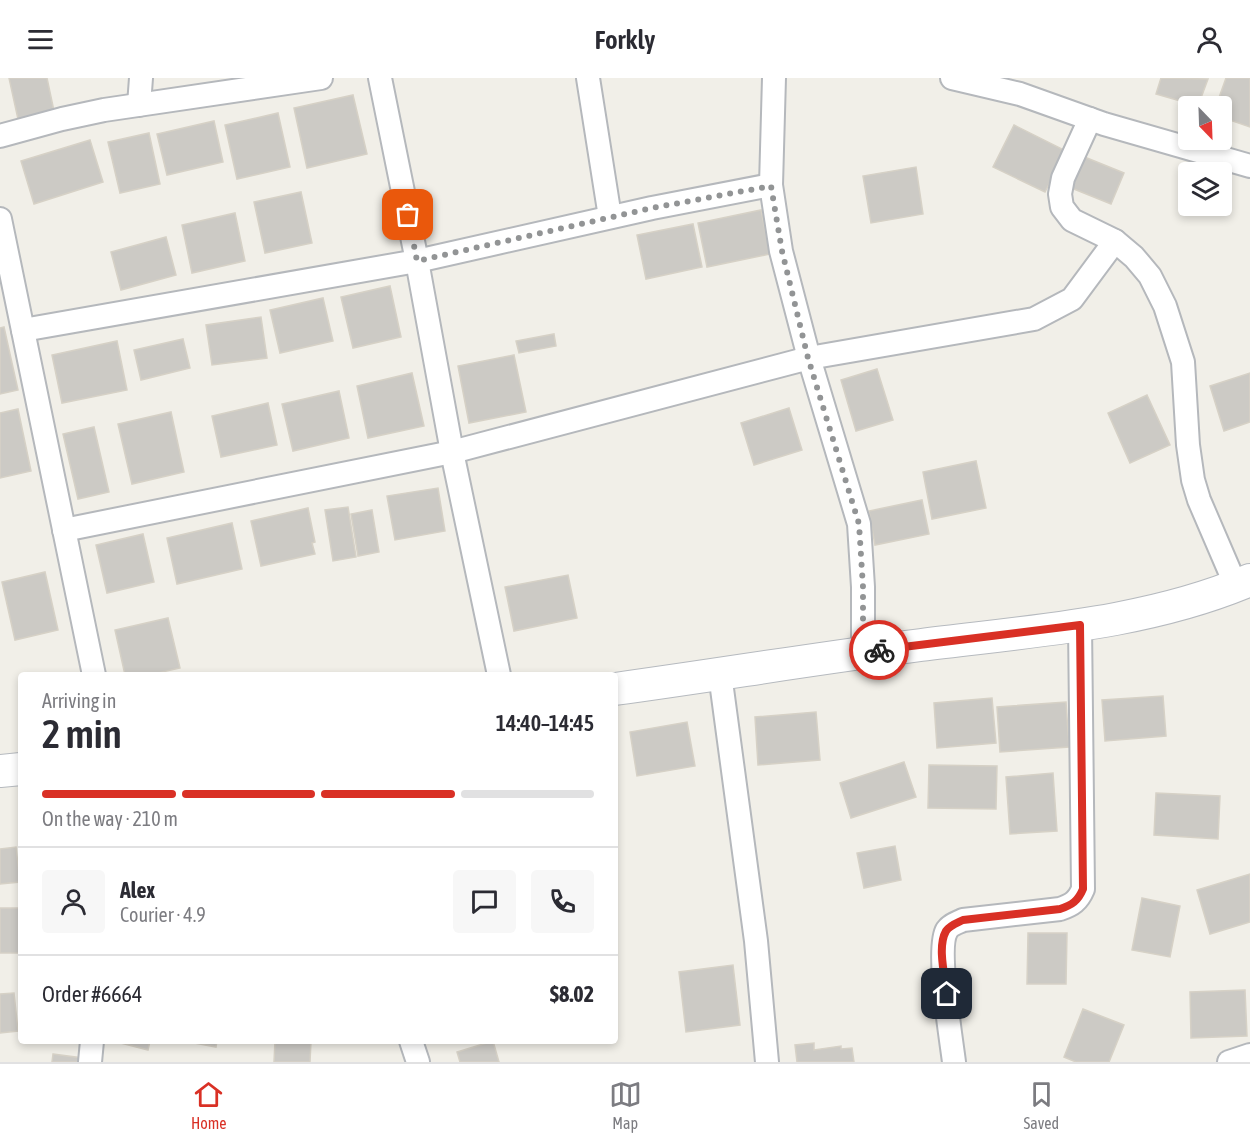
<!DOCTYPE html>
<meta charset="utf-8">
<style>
:root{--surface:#fff;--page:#f7f7f7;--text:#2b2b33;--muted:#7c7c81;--line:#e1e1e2;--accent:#d93025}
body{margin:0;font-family:"Asap Condensed",sans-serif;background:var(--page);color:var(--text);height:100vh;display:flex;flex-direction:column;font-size:22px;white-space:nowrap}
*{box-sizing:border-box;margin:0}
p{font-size:20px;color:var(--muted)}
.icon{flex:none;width:33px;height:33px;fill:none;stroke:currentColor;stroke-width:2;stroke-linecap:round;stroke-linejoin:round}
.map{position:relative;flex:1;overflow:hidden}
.details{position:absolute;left:18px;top:594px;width:600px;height:372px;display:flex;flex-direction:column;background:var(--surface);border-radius:6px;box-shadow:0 3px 9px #0003}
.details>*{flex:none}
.needle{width:39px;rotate:157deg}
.tools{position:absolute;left:1178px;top:18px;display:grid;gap:12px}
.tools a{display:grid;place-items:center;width:54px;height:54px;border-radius:6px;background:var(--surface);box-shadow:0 3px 9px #0003;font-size:30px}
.pin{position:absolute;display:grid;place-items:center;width:51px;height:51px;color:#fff;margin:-26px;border-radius:12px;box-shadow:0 3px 9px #0006}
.courier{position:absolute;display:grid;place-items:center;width:60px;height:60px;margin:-30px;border:4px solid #d93025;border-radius:50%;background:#fff;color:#222;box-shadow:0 2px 8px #0007}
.headline em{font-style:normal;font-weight:600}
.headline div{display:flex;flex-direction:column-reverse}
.headline{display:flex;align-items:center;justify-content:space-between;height:102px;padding:0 24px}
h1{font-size:39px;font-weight:600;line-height:45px}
.bar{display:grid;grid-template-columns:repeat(4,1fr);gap:9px 6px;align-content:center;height:72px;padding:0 24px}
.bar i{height:8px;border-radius:4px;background:var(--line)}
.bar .on{background:var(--accent)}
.bar p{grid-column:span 4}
.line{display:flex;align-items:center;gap:15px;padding:0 24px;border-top:2px solid var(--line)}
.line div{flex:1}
.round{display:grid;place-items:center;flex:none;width:63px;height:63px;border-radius:6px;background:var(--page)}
header{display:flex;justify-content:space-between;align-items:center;height:78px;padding:0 24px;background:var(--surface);font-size:27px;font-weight:600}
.tabs{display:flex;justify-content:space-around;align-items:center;height:84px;border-top:2px solid var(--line);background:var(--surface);font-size:16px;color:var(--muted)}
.tabs a{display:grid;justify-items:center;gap:3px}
.tabs .on{color:var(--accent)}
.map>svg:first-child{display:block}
.building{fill:#cccac5;stroke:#d6d1c6;stroke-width:1.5}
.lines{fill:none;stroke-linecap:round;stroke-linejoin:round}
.minor-casing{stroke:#b5b8bc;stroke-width:26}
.secondary-casing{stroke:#b6babf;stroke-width:34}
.minor{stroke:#fff;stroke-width:22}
.secondary{stroke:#fff;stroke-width:32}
.done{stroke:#929495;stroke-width:6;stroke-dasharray:0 10.8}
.route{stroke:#d93025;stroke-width:8}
</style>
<header><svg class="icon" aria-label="menu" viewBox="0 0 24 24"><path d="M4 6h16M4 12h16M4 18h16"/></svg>Forkly<svg class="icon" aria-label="person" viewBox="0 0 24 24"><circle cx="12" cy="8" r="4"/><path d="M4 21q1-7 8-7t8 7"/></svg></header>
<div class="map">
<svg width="1250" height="984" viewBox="0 0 1250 984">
<rect width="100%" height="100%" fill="#f1efe8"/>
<g class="building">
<polygon points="9,0 47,0 54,33 18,41"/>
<polygon points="1161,0 1208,1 1198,28 1156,16"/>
<polygon points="1226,0 1250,0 1250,49 1221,39 1221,28 1216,28"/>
<polygon points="353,17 367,76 307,90 294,30"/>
<polygon points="278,35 290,89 237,101 225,47"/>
<polygon points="214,43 223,84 167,97 157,56"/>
<polygon points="1014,47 1066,73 1045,114 993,89"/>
<polygon points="149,55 160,106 120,115 108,64"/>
<polygon points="90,62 103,104 34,126 21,83"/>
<polygon points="1082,78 1124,95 1111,126 1069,109"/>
<polygon points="916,89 923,136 871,145 863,98"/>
<polygon points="301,114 312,165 265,175 254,124"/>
<polygon points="761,132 770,176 707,189 698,145"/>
<polygon points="235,135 245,183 192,195 182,147"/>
<polygon points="693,146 702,189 646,201 637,157"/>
<polygon points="166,159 176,197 121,212 111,174"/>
<polygon points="390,208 401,259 353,270 341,219"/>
<polygon points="323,220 333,263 280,275 270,232"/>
<polygon points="261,239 267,280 212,287 206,247"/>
<polygon points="4,249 18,312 0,316 0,250"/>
<polygon points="554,256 556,268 519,275 516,263"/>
<polygon points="183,261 190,290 141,302 134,272"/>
<polygon points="117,263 127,312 62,325 52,277"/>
<polygon points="514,277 526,334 469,345 458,288"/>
<polygon points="877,291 893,342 856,353 841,302"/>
<polygon points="412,295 424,348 368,360 357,308"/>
<polygon points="1250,295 1250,344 1224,353 1210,308"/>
<polygon points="339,313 349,360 293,373 282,326"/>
<polygon points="1147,317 1170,367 1130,385 1108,335"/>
<polygon points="268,325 277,367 221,379 212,338"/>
<polygon points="789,330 802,372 754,387 741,345"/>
<polygon points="18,331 31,393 0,400 0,335"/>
<polygon points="171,334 184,394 132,406 118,346"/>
<polygon points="94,349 109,414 78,421 63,356"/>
<polygon points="976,383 986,430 932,441 923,394"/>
<polygon points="438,410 445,453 395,462 387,418"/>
<polygon points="922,422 929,456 875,467 869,433"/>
<polygon points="348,429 356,479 333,483 325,432"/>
<polygon points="308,430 315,464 312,465 315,476 261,488 251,443"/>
<polygon points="372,432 379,474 358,478 351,436"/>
<polygon points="232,445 242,491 177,506 167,460"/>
<polygon points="143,456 154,504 107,515 96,467"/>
<polygon points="45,494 58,552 15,562 2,504"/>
<polygon points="568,497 577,540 514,553 505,509"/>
<polygon points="168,540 180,590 149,597 125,597 115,552"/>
<polygon points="1163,618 1166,658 1105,663 1102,622"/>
<polygon points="992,620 996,665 937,670 934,625"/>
<polygon points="1066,624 1069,669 1000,674 997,629"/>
<polygon points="816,634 820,682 758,687 755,639"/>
<polygon points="687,644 695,688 637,698 630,654"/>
<polygon points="904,684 916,719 851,740 840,705"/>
<polygon points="929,687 997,688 996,731 928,730"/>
<polygon points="1053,695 1057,753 1010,756 1006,699"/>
<polygon points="1156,715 1220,718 1218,761 1154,757"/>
<polygon points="895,768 901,802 864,810 857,775"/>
<polygon points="16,769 20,804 0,806 0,771"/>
<polygon points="1250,796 1250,844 1210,856 1197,812"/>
<polygon points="1142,820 1180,828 1170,879 1132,872"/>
<rect x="0" y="830" width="21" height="45"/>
<polygon points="1028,855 1067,855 1066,906 1027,906"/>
<polygon points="733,887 740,947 686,954 679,894"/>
<polygon points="1245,912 1247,958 1191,960 1190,914"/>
<polygon points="14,915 18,953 0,955 0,916"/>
<polygon points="1083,931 1124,947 1109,984 1076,984 1064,979"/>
<polygon points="113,963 150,963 148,972"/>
<polygon points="184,963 217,963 216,969"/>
<polygon points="275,963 311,963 310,984 274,984"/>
<polygon points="493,963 499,984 460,984 457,974"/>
<polygon points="814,965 814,972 841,968 841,971 852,970 854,984 797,984 795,967"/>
<polygon points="53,976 83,980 83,984 52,984"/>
</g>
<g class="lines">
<g class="minor-casing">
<g id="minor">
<polyline points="380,0 417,183 452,374 499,597"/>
<polyline points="588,0 610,139"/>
<polyline points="774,0 771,107 781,173 809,280 859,446 863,509 863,574"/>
<polyline points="952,0 1020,16 1104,46 1250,88"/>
<polyline points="139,27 141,0"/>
<polyline points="1090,41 1063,100 1060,116 1062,129 1072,142 1115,163 1134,179 1150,198 1165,228 1183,284 1188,367 1193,402 1199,422 1236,508"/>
<polyline points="0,58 62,41 104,32 321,0"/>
<polyline points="0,141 94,597"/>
<polyline points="23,252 417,183 652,130 771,107"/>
<polyline points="64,452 452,374 809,280 1034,241 1072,221 1115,163"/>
<polyline points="720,596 756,863 767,984"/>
<polyline points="411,963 418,984"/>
<polyline points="90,984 92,963"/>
<path d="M954 984C951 960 936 869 947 852 950 847 957 845 963 842L1060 831C1072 827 1078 823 1083 811L1080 547"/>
<polyline points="1229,984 1250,977"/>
</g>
</g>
<g class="secondary-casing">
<g id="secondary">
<path d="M615 611C717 597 819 580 921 567 1031 553 1147 546 1250 502"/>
<polyline points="0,693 21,691"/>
</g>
</g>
<use href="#minor" class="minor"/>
<use href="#secondary" class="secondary"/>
</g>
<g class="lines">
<polyline class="done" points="408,137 417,183 652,130 771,108 782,173 808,280 859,446 863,509 863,574 879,572"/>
<path class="route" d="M879 572 1080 547 1083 811C1078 823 1072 827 1060 831L963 842C957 845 950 847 946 853 937 869 945 898 947 916"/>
</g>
</svg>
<div class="tools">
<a><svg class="needle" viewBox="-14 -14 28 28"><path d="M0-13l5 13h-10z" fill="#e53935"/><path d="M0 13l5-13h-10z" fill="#7c7c81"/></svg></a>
<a><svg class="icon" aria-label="layers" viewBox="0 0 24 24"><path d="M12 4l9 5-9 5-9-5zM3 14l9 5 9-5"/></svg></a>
</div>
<div class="pin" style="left:408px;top:137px;background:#ea580c"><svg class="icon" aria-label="bag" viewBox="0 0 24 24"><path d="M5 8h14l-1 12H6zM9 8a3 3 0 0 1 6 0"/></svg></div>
<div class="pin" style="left:947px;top:916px;background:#1f2937"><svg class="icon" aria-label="home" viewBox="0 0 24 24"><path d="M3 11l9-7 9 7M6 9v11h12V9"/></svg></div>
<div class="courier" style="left:879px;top:572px"><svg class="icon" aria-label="bike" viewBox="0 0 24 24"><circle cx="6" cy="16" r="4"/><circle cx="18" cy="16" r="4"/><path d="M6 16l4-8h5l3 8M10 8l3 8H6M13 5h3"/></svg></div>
<section class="details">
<div class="headline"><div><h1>2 min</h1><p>Arriving in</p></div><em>14:40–14:45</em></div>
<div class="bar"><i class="on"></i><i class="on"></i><i class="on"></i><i></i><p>On the way · 210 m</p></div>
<div class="line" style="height:108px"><a class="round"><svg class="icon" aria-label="person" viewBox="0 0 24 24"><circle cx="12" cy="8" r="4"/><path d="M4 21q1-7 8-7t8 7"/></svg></a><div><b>Alex</b><p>Courier · 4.9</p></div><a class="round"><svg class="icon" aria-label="chat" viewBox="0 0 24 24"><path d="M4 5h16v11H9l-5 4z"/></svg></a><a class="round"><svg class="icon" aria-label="phone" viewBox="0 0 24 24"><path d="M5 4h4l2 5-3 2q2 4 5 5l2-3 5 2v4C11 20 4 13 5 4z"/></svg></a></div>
<div class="line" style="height:78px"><div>Order #6664</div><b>$8.02</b></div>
</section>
</div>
<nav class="tabs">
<a class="on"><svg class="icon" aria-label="home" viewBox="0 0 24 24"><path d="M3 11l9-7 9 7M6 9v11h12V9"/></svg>Home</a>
<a><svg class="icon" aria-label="map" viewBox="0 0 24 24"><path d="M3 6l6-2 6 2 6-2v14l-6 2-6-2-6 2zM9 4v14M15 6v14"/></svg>Map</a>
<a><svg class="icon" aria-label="saved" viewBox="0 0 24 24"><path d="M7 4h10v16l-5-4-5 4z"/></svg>Saved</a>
</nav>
